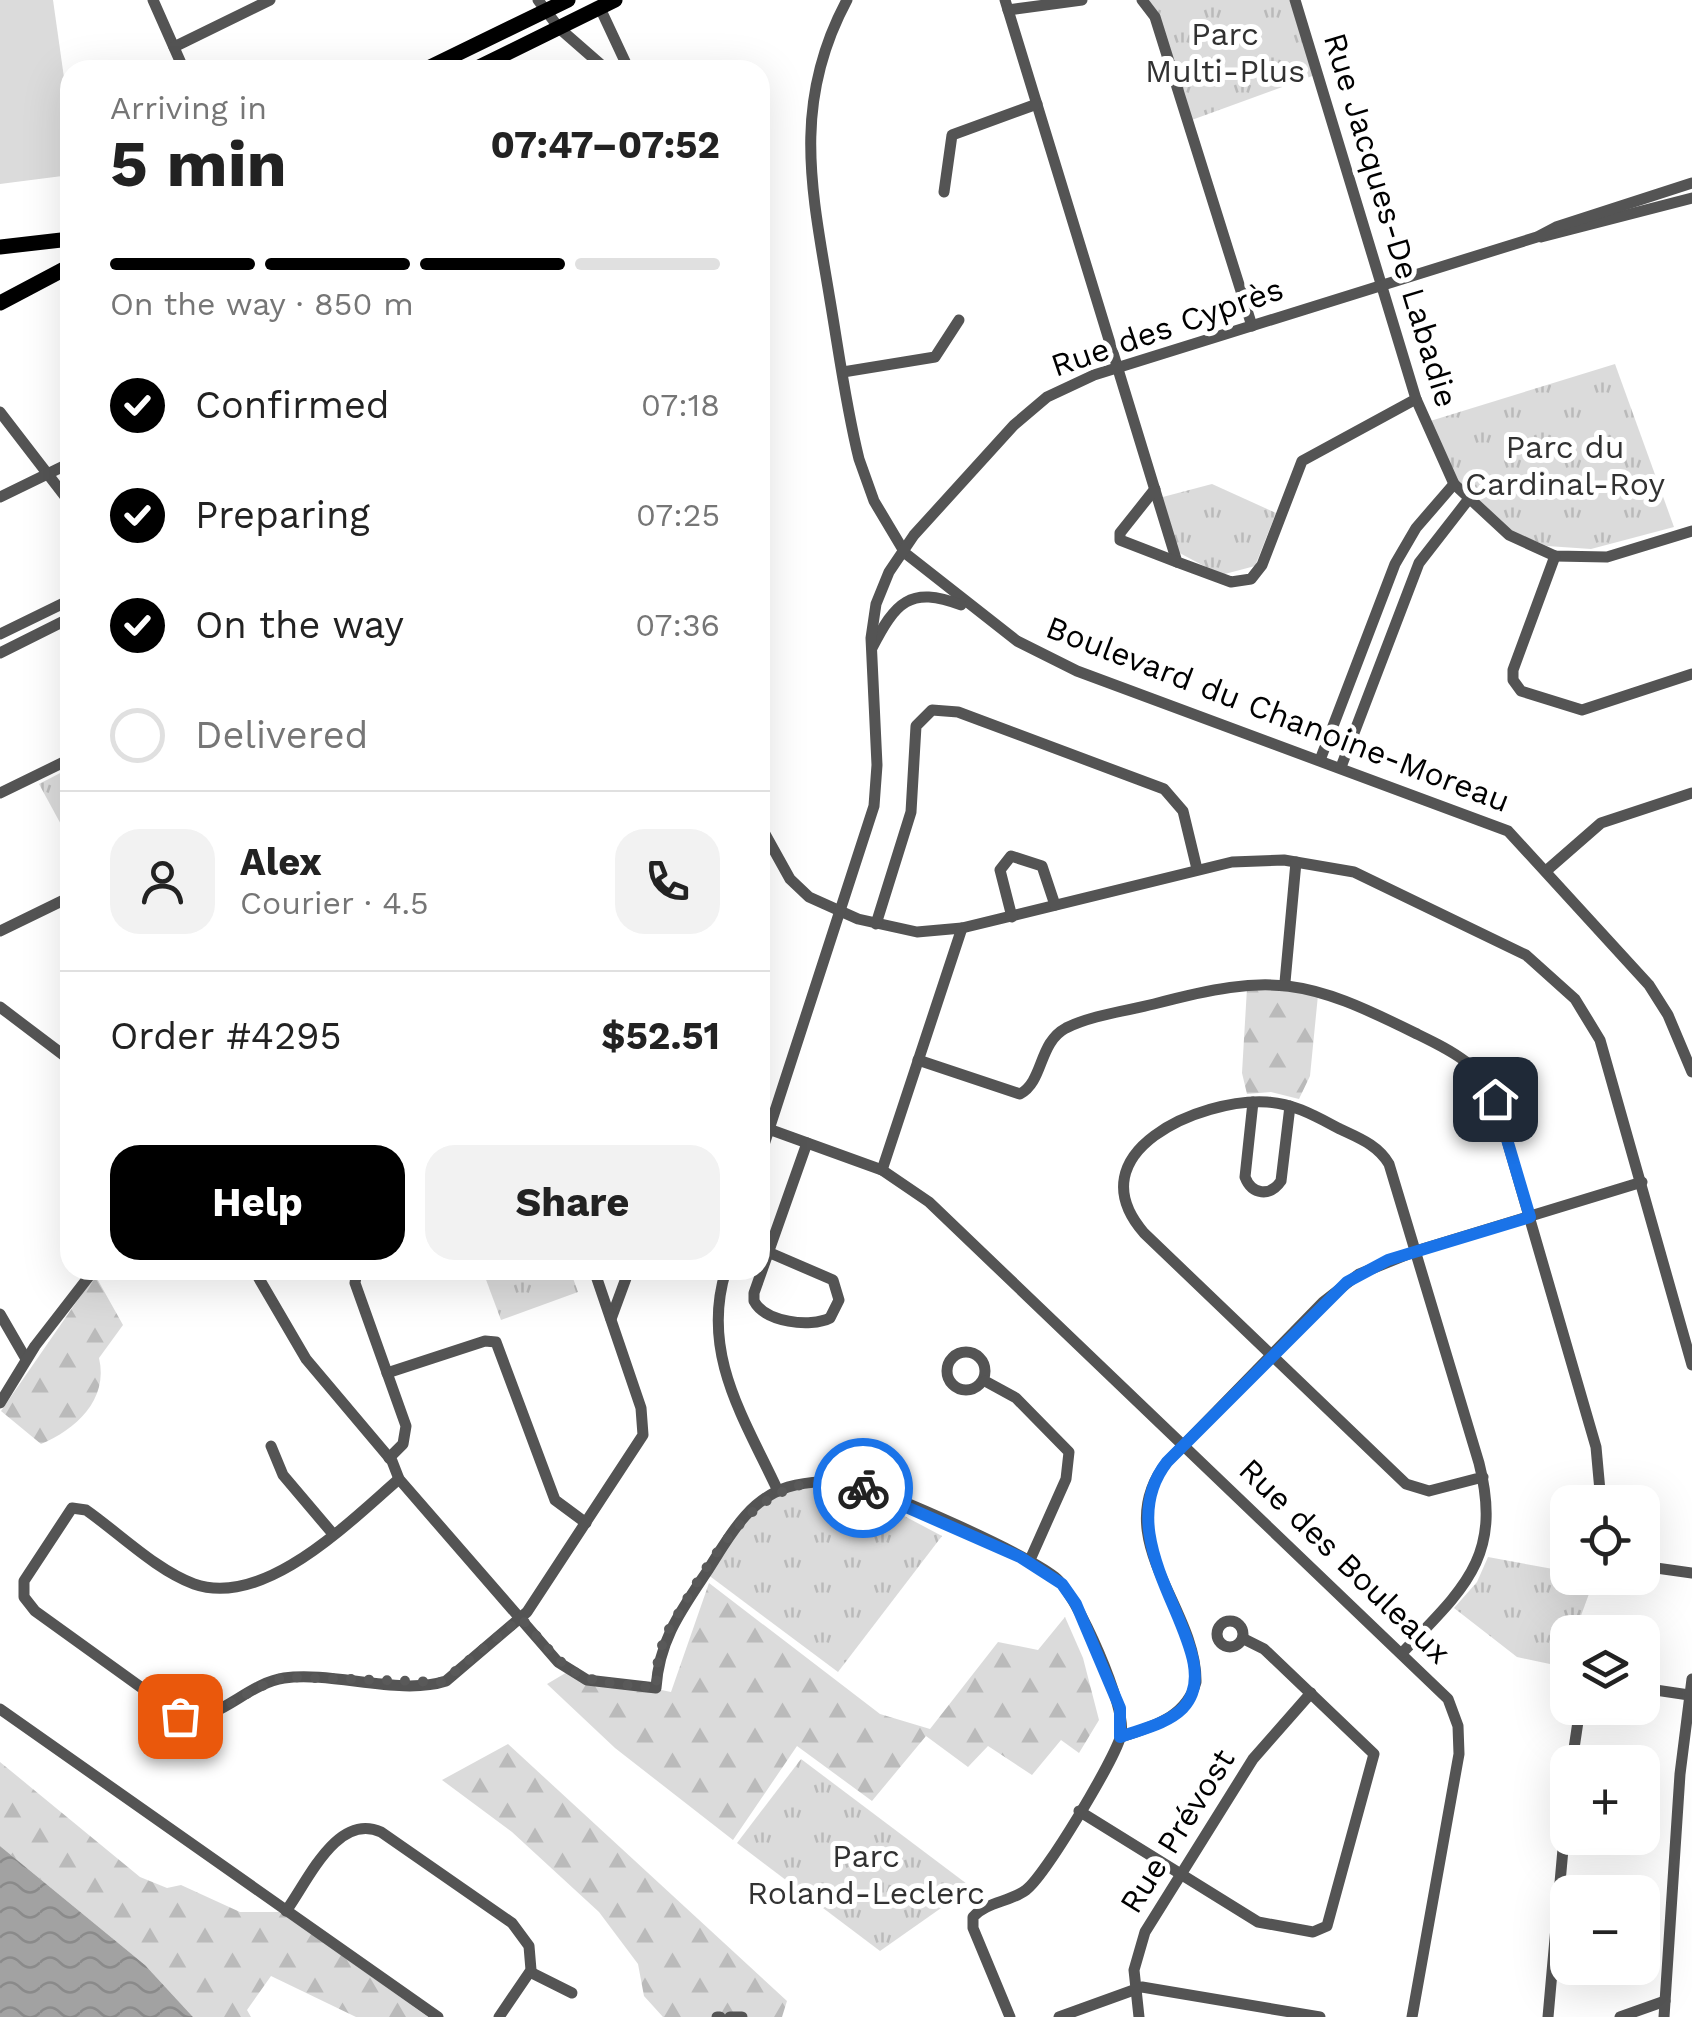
<!DOCTYPE html>
<meta charset="utf-8">
<style>
:root{--surface:#fff;--page:#f2f2f2;--text:#222;--muted:#767676;--line:#e0e0e0;--accent:#000}
body{margin:0;font-family:"Work Sans",sans-serif;background:var(--page);color:var(--text);height:100vh;display:flex;flex-direction:column;font-size:38px;white-space:nowrap}
*{box-sizing:border-box;margin:0}
p{font-size:32px;color:var(--muted)}
.icon{flex:none;width:55px;height:55px;fill:none;stroke:currentColor;stroke-width:2;stroke-linecap:round;stroke-linejoin:round}
.map{position:relative;flex:1;overflow:hidden}
.panel{position:absolute;left:60px;top:60px;width:710px;height:1220px;display:flex;flex-direction:column;background:var(--surface);border-radius:30px;box-shadow:0 10px 40px #0002}
.panel>*{flex:none}
.fabs{position:absolute;left:1550px;top:1485px;display:grid;gap:20px}
.fabs a{display:grid;place-items:center;width:110px;height:110px;border-radius:20px;background:var(--surface);box-shadow:0 10px 40px #0002;font-size:50px}
.pin{position:absolute;display:grid;place-items:center;width:85px;height:85px;color:#fff;margin:-42px;border-radius:20px;box-shadow:0 5px 15px #0006}
.courier{position:absolute;display:grid;place-items:center;width:100px;height:100px;margin:-50px;border:8px solid #1a73e8;border-radius:50%;background:#fff;color:#222;box-shadow:0 2px 12px #0007}
.head em{font-style:normal;font-weight:700}
.head div{display:flex;flex-direction:column-reverse}
.head{display:flex;align-items:center;justify-content:space-between;height:170px;padding:0 50px}
h1{font-size:65px;font-weight:700;line-height:75px}
.bar{display:grid;grid-template-columns:repeat(4,1fr);gap:15px 10px;align-content:center;height:120px;padding:0 50px}
.bar i{height:12px;border-radius:8px;background:var(--line)}
.bar .on{background:var(--accent)}
.bar p{grid-column:span 4}
.line{display:flex;align-items:center;gap:25px;padding:0 50px;border-top:2px solid var(--line)}
.line div{flex:1}
.round{display:grid;place-items:center;flex:none;width:105px;height:105px;border-radius:30px;background:var(--page)}
ol{padding:0 50px;list-style:none}
li{display:flex;align-items:center;gap:30px;height:110px}
li p{margin-inline-start:auto}
li .icon{padding:10px;border-radius:50%;background:var(--accent);color:#fff;stroke-width:4}
li:last-child{color:var(--muted)}
li i{width:55px;height:55px;border:5px solid var(--line);border-radius:50%}
.cta{display:flex;gap:20px;margin-top:auto;padding:20px 50px}
.cta a{flex:1;height:115px;border-radius:30px;background:var(--accent);color:#fff;font-size:40px;font-weight:700;line-height:115px;text-align:center}
.cta a+a{background:var(--page);color:var(--text)}
.map>svg:first-child{display:block}
.grass{fill:url(#grass-tufts)}
.forest{fill:url(#forest-firs)}
.pitch{fill:#dbdbdb}
.water{fill:url(#water-waves)}
.lines{fill:none;stroke-linecap:round;stroke-linejoin:round}
.minor{stroke:#545454;stroke-width:11}
.major{stroke:#000;stroke-width:15}
.done{stroke:#595959;stroke-width:10;stroke-dasharray:0 18}
.route{stroke:#1a73e8;stroke-width:12}
.labels{text-anchor:middle;stroke-width:10;stroke-linejoin:round;paint-order:stroke}
.park-label{font-size:32px;fill:#323232;stroke:#fff}
.street-label{font-size:32px;fill:#000;stroke:#fff}
</style>
<div class="map">
<svg width="1692" height="2017" viewBox="0 0 1692 2017">
<defs>
<pattern id="grass-tufts" width="24" height="20" patternUnits="userSpaceOnUse" patternTransform="scale(2.5)"><rect width="24" height="20" fill="#dbdbdb"/><path d="M3 7l-1-3M5 7V3M7 7l1-3M15 17l-1-3M17 17v-4M19 17l1-3" fill="none" stroke="#bababa"/></pattern>
<pattern id="forest-firs" width="22" height="20" patternUnits="userSpaceOnUse" patternTransform="scale(2.5)"><rect width="22" height="20" fill="#dbdbdb"/><path d="M5 1l3.5 6h-7zM16 11l3.5 6h-7z" fill="#bababa"/></pattern>
<pattern id="water-waves" width="16" height="10" patternUnits="userSpaceOnUse" patternTransform="scale(2.5)"><rect width="16" height="10" fill="#a2a2a2"/><path d="M0 5q4-4 8 0t8 0" fill="none" stroke="#8a8a8a"/></pattern>
</defs>
<rect width="100%" height="100%" fill="#fff"/>
<g class="grass">
<polygon points="1140,0 1294,0 1315,75 1189,121 1157,16"/>
<polygon points="1615,364 1674,527 1591,549 1547,546 1513,532 1462,494 1427,422"/>
<polygon points="1212,484 1276,513 1255,566 1221,575 1172,549 1159,498"/>
<polygon points="70,768 70,841 39,784"/>
<polygon points="506,1270 570,1270 578,1292 501,1320 485,1277"/>
<polygon points="840,1482 942,1536 838,1672 707,1574 736,1528 779,1486"/>
<polygon points="1488,1557 1553,1569 1567,1567 1568,1578 1583,1578 1579,1585 1590,1591 1575,1632 1568,1632 1564,1667 1517,1657 1454,1608 1477,1582"/>
<polygon points="801,1759 971,1887 880,1951 737,1843"/>
</g>
<g class="forest">
<polygon points="1266,987 1318,995 1310,1076 1299,1099 1271,1092 1247,1094 1242,1073 1247,988"/>
<path d="M95 1275 123 1325 99 1358C109 1400 75 1430 41 1444L1 1411Z"/>
<polygon points="709,1583 880,1714 930,1729 998,1642 1038,1650 1065,1617 1083,1658 1099,1720 1079,1753 1061,1740 1032,1775 988,1746 968,1767 926,1736 872,1801 797,1746 733,1840 615,1748 547,1684 569,1671 671,1692"/>
<polygon points="508,1744 787,2001 782,2017 663,2017 644,1996 638,1964 599,1912 512,1832 442,1780"/>
<polygon points="0,1762 140,1877 167,1888 181,1885 240,1912 281,1912 428,2017 356,2017 271,1976 247,2010 251,2017 193,2017 145,1965 0,1846"/>
</g>
<polygon class="pitch" points="0,0 53,0 70,120 70,175 0,184"/>
<polygon class="water" points="0,1846 145,1965 193,2017 0,2017"/>
<g class="lines">
<g class="minor">
<polyline points="153,0 184,70"/>
<polyline points="538,0 559,28 607,70"/>
<path d="M847 0C791 104 812 191 830 300 839 353 846 407 859 459L874 501 905 553 1017 641 1077 671 1508 831 1649 985 1668 1015 1692 1072"/>
<polyline points="1005,0 1177,562 1231,582 1251,579 1262,565 1302,461 1416,399"/>
<polyline points="1142,0 1155,17 1252,326"/>
<polyline points="1295,0 1416,399 1454,484 1509,535 1555,556 1607,557 1692,531"/>
<polyline points="600,8 629,70"/>
<polyline points="1008,10 1082,0"/>
<polyline points="174,47 270,0"/>
<polyline points="944,192 952,135 1037,104"/>
<polyline points="1541,237 1692,198"/>
<polyline points="843,372 935,357 959,320"/>
<polyline points="0,412 70,503"/>
<polyline points="1155,489 1120,533 1120,540 1177,562"/>
<polyline points="0,497 70,463"/>
<polyline points="1555,556 1513,670 1513,680 1521,691 1582,710 1692,674"/>
<polyline points="0,634 70,600"/>
<path d="M872 648C895 603 910 585 961 605"/>
<polyline points="0,653 70,618"/>
<polyline points="1320,760 1395,564 1416,528 1454,484"/>
<polyline points="1341,767 1419,563 1468,500"/>
<polyline points="0,793 70,759"/>
<polyline points="760,825 790,879 809,897 858,919 917,932 962,928 1232,862 1284,860 1354,872 1526,955 1575,999 1600,1040 1692,1365"/>
<polyline points="1546,871 1601,823 1692,793"/>
<polyline points="1012,917 1000,870 1011,856 1042,866 1055,905"/>
<polyline points="876,924 911,812 916,726 932,710 958,712 1164,789 1183,811 1197,869"/>
<polyline points="0,931 70,897"/>
<polyline points="1285,982 1296,862"/>
<polyline points="0,1007 70,1060"/>
<path d="M918 1060 1020 1094C1044 1081 1038 1043 1066 1028 1092 1015 1126 1011 1154 1004 1274 972 1306 979 1415 1033 1452 1051 1483 1065 1497 1106L1596 1447 1601 1502"/>
<path d="M1253 1102 1245 1177C1252 1195 1270 1197 1281 1181L1290 1106"/>
<polyline points="760,1126 882,1170 929,1202 1448,1699 1458,1726 1459,1754 1412,2017"/>
<polyline points="760,1157 874,806 877,765 871,638 876,604 889,572 914,535 1014,425 1047,397 1094,375 1537,237 1556,227 1692,183"/>
<polyline points="882,1170 962,928"/>
<path d="M768 1252 833 1280 839 1300 830 1318C810 1328 765 1322 754 1301V1293L807 1143"/>
<path d="M254 1270 306 1359 392 1461 399 1479 558 1662 587 1680 656 1688C659 1641 680 1612 706 1573 728 1539 747 1500 788 1487 808 1481 835 1480 856 1485 895 1495 1024 1553 1055 1577 1077 1594 1128 1709 1121 1735 1115 1759 1045 1876 1026 1890 1010 1902 986 1902 973 1917V1928L1010 2017"/>
<polyline points="357,1270 355,1283 406,1426 403,1444 389,1458"/>
<path d="M726 1270C700 1353 744 1418 778 1491"/>
<polyline points="0,1314 26,1359"/>
<polyline points="611,1319 629,1270"/>
<circle cx="966" cy="1371" r="19"/>
<polyline points="387,1373 485,1341 496,1342 555,1500 586,1523"/>
<polyline points="985,1381 1016,1398 1069,1452 1066,1479 1029,1562"/>
<polyline points="0,1403 35,1346 94,1270"/>
<polyline points="271,1446 283,1475 333,1534"/>
<path d="M399 1479C351 1520 265 1609 194 1584 156 1570 119 1533 86 1510L72 1508 24 1581V1597L35 1611 185 1719C220 1720 249 1683 284 1678 333 1671 400 1696 446 1681L527 1612 643 1435 641 1408 594 1270"/>
<polyline points="1642,1566 1692,1573"/>
<circle cx="1230" cy="1634" r="13"/>
<path d="M1403 1652C1464 1588 1503 1557 1479 1463L1389 1164C1378 1145 1359 1138 1340 1129 1317 1117 1293 1103 1267 1102 1201 1098 1074 1152 1144 1233L1406 1484 1429 1491 1483 1477"/>
<polyline points="1642,1688 1689,1695"/>
<polyline points="0,1709 438,2017"/>
<path d="M1121 1737C1153 1726 1186 1718 1196 1682 1197 1606 1107 1538 1167 1462L1323 1302 1359 1274 1416 1251 1642 1182"/>
<polyline points="1572,1762 1580,1708"/>
<polyline points="1079,1811 1258,1922 1313,1932 1327,1926 1374,1754 1264,1649 1244,1639"/>
<path d="M286 1911C308 1881 337 1812 381 1832L512 1923 529 1946 531 1970 499 2017"/>
<polyline points="530,1972 572,1993"/>
<polyline points="717,2017 720,2017"/>
<polyline points="730,2017 742,2017"/>
<polyline points="1059,2017 1142,1987 1320,2017"/>
<polyline points="1139,2017 1134,1970 1145,1932 1253,1759 1311,1693"/>
<polyline points="1548,2017 1568,1793"/>
<polyline points="1620,2017 1665,2001"/>
<polyline points="1664,2017 1680,1774 1692,1679"/>
</g>
<g class="major">
<polyline points="424,70 568,0"/>
<polyline points="473,70 615,0"/>
<polyline points="0,247 70,239"/>
<polyline points="0,303 70,266"/>
</g>
</g>
<g class="lines">
<path class="done" d="M180 1716C207 1726 255 1683 286 1677L442 1682 521 1618C577 1682 571 1679 656 1688L658 1657 666 1634C710 1562 760 1455 863 1488"/>
<path class="route" d="M863 1488 1020 1557 1062 1584 1076 1604 1120 1708V1737C1142 1729 1167 1724 1183 1708 1234 1654 1101 1547 1167 1462L1347 1282 1388 1260 1530 1217 1495 1099"/>
</g>
<g class="labels">
<g class="park-label">
<text x="1225" y="45">Parc<tspan x="1225" dy="37">Multi-Plus</tspan></text>
<text x="1565" y="458">Parc du<tspan x="1565" dy="37">Cardinal-Roy</tspan></text>
<text x="866" y="1867">Parc<tspan x="866" dy="37">Roland-Leclerc</tspan></text>
</g>
<g class="street-label">
<text transform="translate(1391 220) rotate(73)" y="11">Rue Jacques-De Labadie</text>
<text transform="translate(1167 327) rotate(-19)" y="11">Rue des Cyprès</text>
<text transform="translate(1278 714) rotate(21)" y="11">Boulevard du Chanoine-Moreau</text>
<text transform="translate(1345 1561) rotate(44)" y="11">Rue des Bouleaux</text>
<text transform="translate(1177 1831) rotate(-58)" y="11">Rue Prévost</text>
</g>
</g>
</svg>
<div class="fabs">
<a><svg class="icon" aria-label="locate" viewBox="0 0 24 24"><circle cx="12" cy="12" r="6"/><path d="M12 2v4M12 18v4M2 12h4M18 12h4"/></svg></a>
<a><svg class="icon" aria-label="layers" viewBox="0 0 24 24"><path d="M12 4l9 5-9 5-9-5zM3 14l9 5 9-5"/></svg></a>
<a>+</a>
<a>−</a>
</div>
<div class="pin" style="left:180px;top:1716px;background:#ea580c"><svg class="icon" aria-label="bag" viewBox="0 0 24 24"><path d="M5 8h14l-1 12H6zM9 8a3 3 0 0 1 6 0"/></svg></div>
<div class="pin" style="left:1495px;top:1099px;background:#1f2937"><svg class="icon" aria-label="home" viewBox="0 0 24 24"><path d="M3 11l9-7 9 7M6 9v11h12V9"/></svg></div>
<div class="courier" style="left:863px;top:1488px"><svg class="icon" aria-label="bike" viewBox="0 0 24 24"><circle cx="6" cy="16" r="4"/><circle cx="18" cy="16" r="4"/><path d="M6 16l4-8h5l3 8M10 8l3 8H6M13 5h3"/></svg></div>
<section class="panel">
<div class="head"><div><h1>5 min</h1><p>Arriving in</p></div><em>07:47–07:52</em></div>
<div class="bar"><i class="on"></i><i class="on"></i><i class="on"></i><i></i><p>On the way · 850 m</p></div>
<ol>
<li><svg class="icon" aria-label="check" viewBox="0 0 24 24"><path d="M5 12l5 5 9-10"/></svg>Confirmed<p>07:18</p></li>
<li><svg class="icon" aria-label="check" viewBox="0 0 24 24"><path d="M5 12l5 5 9-10"/></svg>Preparing<p>07:25</p></li>
<li><svg class="icon" aria-label="check" viewBox="0 0 24 24"><path d="M5 12l5 5 9-10"/></svg>On the way<p>07:36</p></li>
<li><i></i>Delivered</li>
</ol>
<div class="line" style="height:180px"><a class="round"><svg class="icon" aria-label="person" viewBox="0 0 24 24"><circle cx="12" cy="8" r="4"/><path d="M4 21q1-7 8-7t8 7"/></svg></a><div><b>Alex</b><p>Courier · 4.5</p></div><a class="round"><svg class="icon" aria-label="phone" viewBox="0 0 24 24"><path d="M5 4h4l2 5-3 2q2 4 5 5l2-3 5 2v4C11 20 4 13 5 4z"/></svg></a></div>
<div class="line" style="height:130px"><div>Order #4295</div><b>$52.51</b></div>
<div class="cta"><a>Help</a><a>Share</a></div>
</section>
</div>
